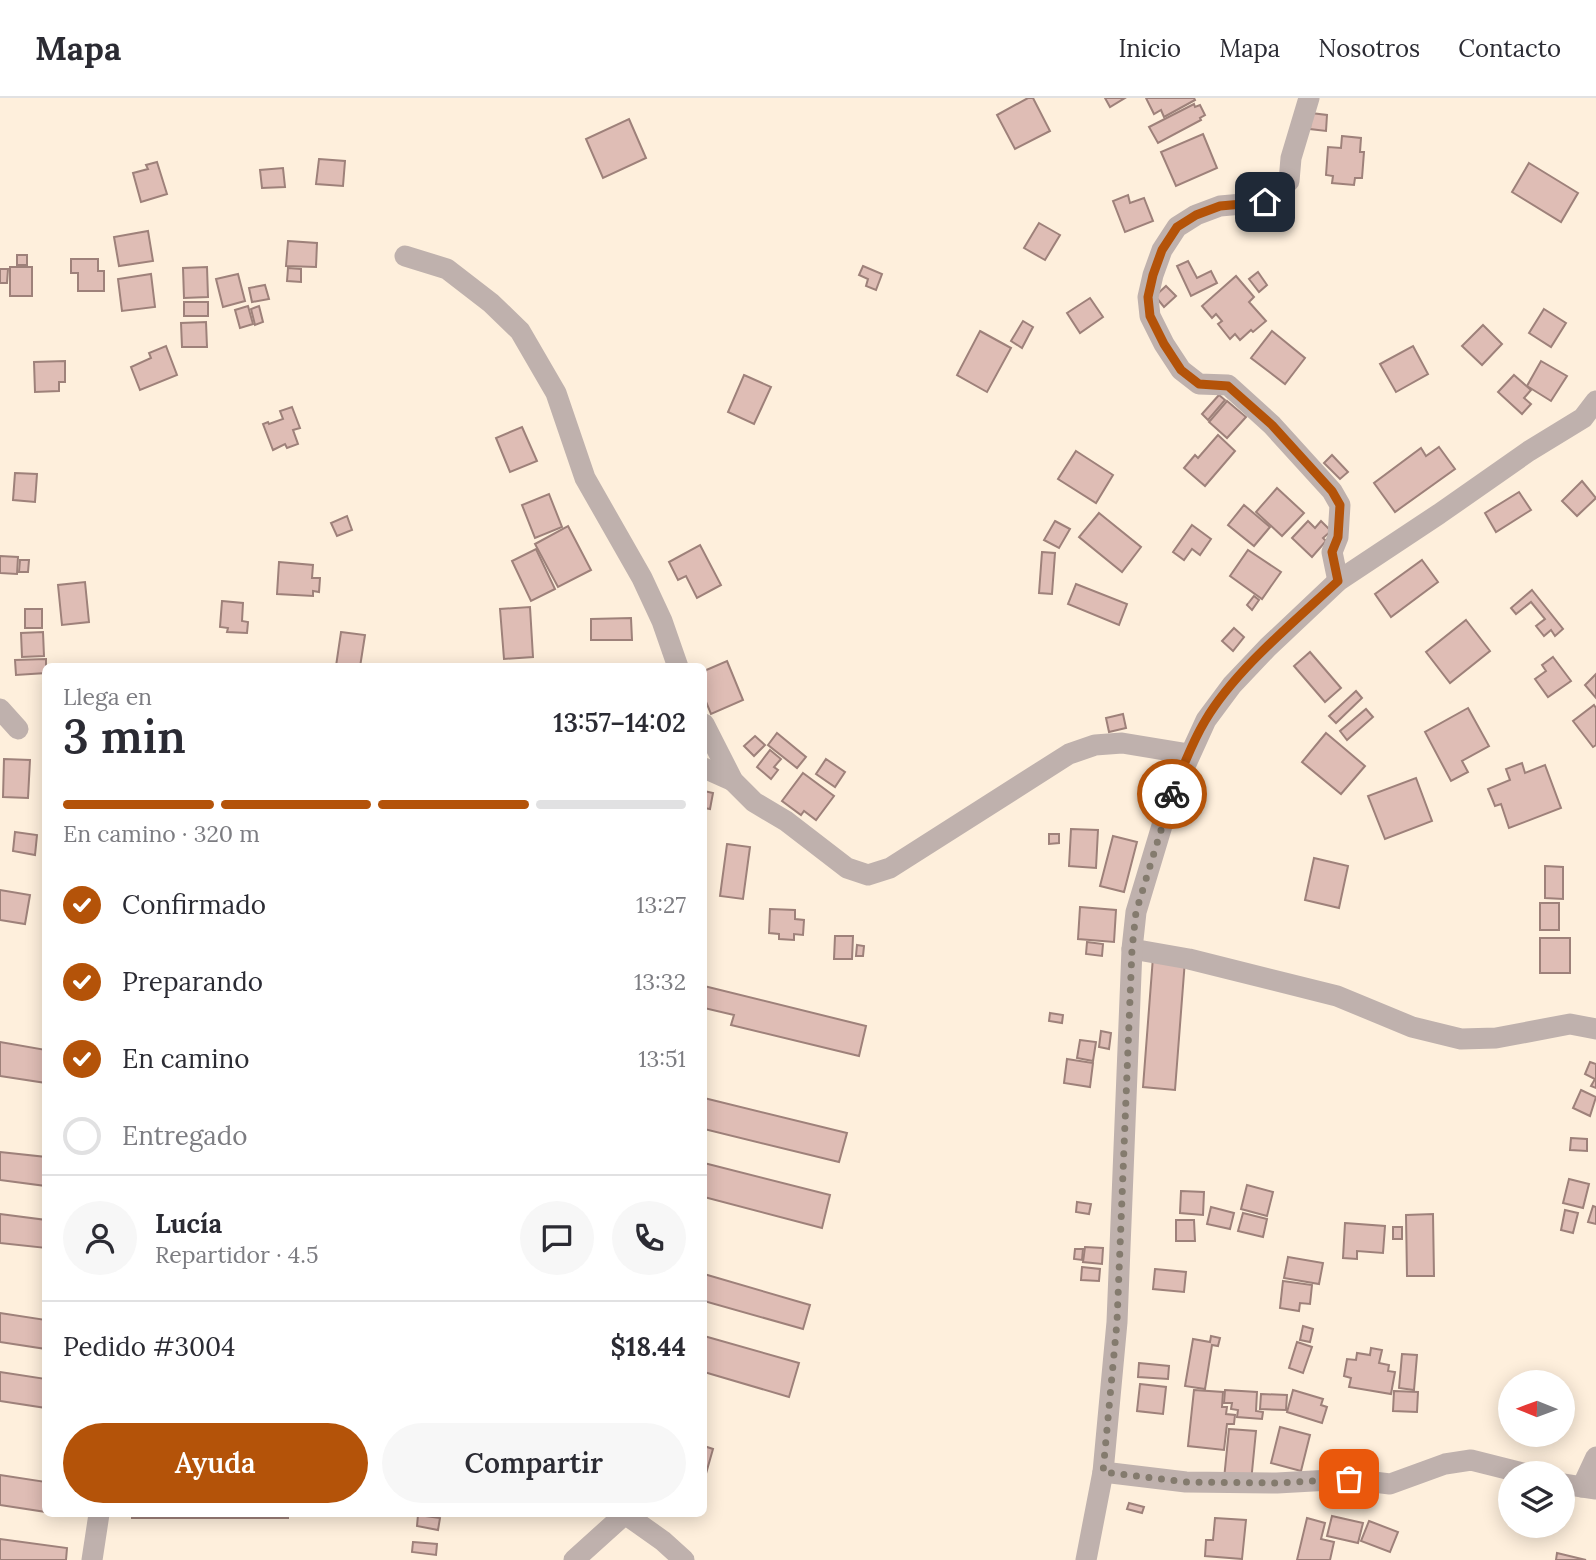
<!DOCTYPE html>
<html lang="es">
<meta charset="utf-8">
<style>
:root{--surface:#fff;--page:#f7f7f7;--text:#2b2b33;--muted:#7c7c81;--line:#e1e1e2;--accent:#b45309}
body{margin:0;font-family:Lora,serif;background:var(--page);color:var(--text);height:100vh;display:flex;flex-direction:column;font-size:26px;white-space:nowrap}
*{box-sizing:border-box;margin:0}
p{font-size:23px;color:var(--muted)}
.icon{flex:none;width:38px;height:38px;fill:none;stroke:currentColor;stroke-width:2;stroke-linecap:round;stroke-linejoin:round}
.map{position:relative;flex:1;overflow:hidden}
.sheet{position:absolute;left:42px;top:565px;width:665px;height:854px;display:flex;flex-direction:column;background:var(--surface);border-radius:10px;box-shadow:0 4px 18px #0003}
.sheet>*{flex:none}
.needle{width:46px;rotate:271deg}
.tools{position:absolute;left:1498px;top:1272px;display:grid;gap:14px}
.tools a{display:grid;place-items:center;width:77px;height:77px;border-radius:50%;background:var(--surface);box-shadow:0 4px 18px #0003;font-size:35px}
.pin{position:absolute;display:grid;place-items:center;width:60px;height:60px;color:#fff;margin:-30px;border-radius:14px;box-shadow:0 4px 10px #0006}
.courier{position:absolute;display:grid;place-items:center;width:70px;height:70px;margin:-35px;border:5px solid #b45309;border-radius:50%;background:#fff;color:#222;box-shadow:0 2px 9px #0007}
.overview em{font-style:normal;font-weight:600}
.overview div{display:flex;flex-direction:column-reverse}
.overview{display:flex;align-items:center;justify-content:space-between;height:119px;padding:0 21px}
h1{font-size:46px;font-weight:600;line-height:52px}
.bar{display:grid;grid-template-columns:repeat(4,1fr);gap:10px 7px;align-content:center;height:84px;padding:0 21px}
.bar i{height:9px;border-radius:5px;background:var(--line)}
.bar .active{background:var(--accent)}
.bar p{grid-column:span 4}
.line{display:flex;align-items:center;gap:18px;padding:0 21px;border-top:2px solid var(--line)}
.line div{flex:1}
.round{display:grid;place-items:center;flex:none;width:74px;height:74px;border-radius:37px;background:var(--page)}
ol{padding:0 21px;list-style:none}
li{display:flex;align-items:center;gap:21px;height:77px}
li p{margin-inline-start:auto}
li .icon{padding:7px;border-radius:50%;background:var(--accent);color:#fff;stroke-width:4}
li:last-child{color:var(--muted)}
li i{width:38px;height:38px;border:4px solid var(--line);border-radius:50%}
.action{display:flex;gap:14px;margin-top:auto;padding:14px 21px}
.action a{flex:1;height:80px;border-radius:42px;background:var(--accent);color:#fff;font-size:28px;font-weight:600;line-height:80px;text-align:center}
.action a+a{background:var(--page);color:var(--text)}
header{display:flex;align-items:center;gap:42px;box-sizing:border-box;height:98px;padding:0 35px;background:var(--surface);border-bottom:2px solid var(--line)}
header strong{font-size:33px}
nav{display:flex;gap:38px;margin-inline-start:auto;font-size:24px}
.map>svg:first-child{display:block}
.building{fill:#dfbdb5;stroke:#9e817a;stroke-width:2}
.lines{fill:none;stroke-linecap:round;stroke-linejoin:round}
.minor{stroke:#bfb1ad;stroke-width:21}
.done{stroke:#847b6e;stroke-width:7;stroke-dasharray:0 12.6}
.route{stroke:#b45309;stroke-width:9}
</style>
<header>
<strong>Mapa</strong>
<nav><a>Inicio</a><a>Mapa</a><a>Nosotros</a><a>Contacto</a></nav>
</header>
<div class="map">
<svg width="1596" height="1462" viewBox="0 0 1596 1462">
<rect width="100%" height="100%" fill="#feefdc"/>
<g class="building">
<polygon points="1028,0 1033,0 1050,33 1015,51 997,17"/>
<polygon points="1105,0 1125,0 1110,9"/>
<polygon points="1146,0 1194,0 1195,2 1164,19 1161,12 1154,16"/>
<polygon points="1194,6 1195,9 1200,7 1205,17 1200,20 1201,22 1158,45 1149,29"/>
<polygon points="1311,15 1327,17 1326,33 1310,31"/>
<polygon points="629,21 646,60 603,80 586,41"/>
<polygon points="1203,36 1217,70 1176,88 1161,54"/>
<polygon points="1342,38 1361,40 1360,54 1364,54 1362,80 1355,80 1354,87 1332,85 1333,78 1326,77 1328,49 1341,50"/>
<polygon points="319,61 345,63 343,88 316,86"/>
<polygon points="157,64 167,96 141,104 133,75 148,71 146,67"/>
<polygon points="1529,65 1578,95 1561,124 1512,94"/>
<polygon points="283,70 285,89 262,90 260,72"/>
<polygon points="1128,97 1130,105 1144,100 1153,123 1125,134 1113,103"/>
<polygon points="1039,125 1060,137 1045,162 1024,150"/>
<polygon points="148,133 153,163 119,168 114,139"/>
<polygon points="288,143 317,145 316,169 286,168"/>
<rect x="17" y="157" width="10" height="10"/>
<polygon points="71,161 98,161 98,173 104,173 104,193 78,193 78,175 71,175"/>
<polygon points="1188,163 1197,180 1211,173 1217,185 1191,198 1177,168"/>
<polygon points="863,168 882,176 876,192 866,188 868,181 859,177"/>
<rect x="10" y="169" width="22" height="29"/>
<polygon points="207,169 208,199 184,200 183,170"/>
<polygon points="288,170 301,171 301,184 287,183"/>
<polygon points="0,171 8,171 7,185 0,185"/>
<polygon points="1258,174 1267,187 1259,194 1249,181"/>
<polygon points="151,176 155,209 122,213 118,181"/>
<polygon points="238,176 245,203 223,209 216,181"/>
<polygon points="1236,178 1254,199 1249,204 1266,223 1253,234 1251,232 1240,242 1235,236 1230,241 1218,226 1222,223 1216,216 1212,220 1202,208"/>
<polygon points="265,187 269,201 252,204 249,190"/>
<polygon points="1166,188 1176,198 1164,209 1155,198"/>
<polygon points="1090,200 1103,219 1080,235 1067,215"/>
<rect x="184" y="204" width="24" height="14"/>
<polygon points="248,208 253,226 240,230 235,212"/>
<polygon points="259,208 263,224 255,227 251,211"/>
<polygon points="1544,211 1566,225 1551,249 1529,235"/>
<polygon points="1023,223 1033,229 1022,250 1011,243"/>
<polygon points="206,224 207,249 182,249 181,225"/>
<polygon points="1483,227 1502,246 1482,267 1462,248"/>
<polygon points="980,233 1011,250 987,294 957,277"/>
<polygon points="1272,233 1305,260 1285,286 1251,260"/>
<polygon points="166,248 177,277 140,292 131,269 151,260 149,255"/>
<polygon points="1413,248 1428,276 1396,294 1380,266"/>
<polygon points="65,263 65,284 59,284 59,293 35,294 34,264"/>
<polygon points="1541,263 1567,278 1551,303 1527,288"/>
<polygon points="744,277 771,289 754,326 728,314"/>
<polygon points="1514,277 1531,292 1524,300 1531,306 1522,316 1498,294"/>
<polygon points="1219,297 1225,302 1208,322 1202,316"/>
<polygon points="1227,303 1246,319 1227,340 1209,324"/>
<polygon points="292,309 300,330 293,332 298,346 287,350 285,346 273,352 263,326 268,324 269,326 283,321 280,313"/>
<polygon points="522,329 537,363 510,374 496,340"/>
<polygon points="1218,337 1235,353 1205,388 1184,370 1195,357 1198,360"/>
<polygon points="1439,349 1455,371 1395,414 1374,385 1421,350 1426,358"/>
<polygon points="1076,353 1113,377 1096,405 1058,381"/>
<polygon points="1332,357 1348,374 1340,381 1324,365"/>
<polygon points="15,375 37,376 35,404 13,402"/>
<polygon points="1582,383 1596,400 1577,418 1562,403"/>
<polygon points="1277,390 1304,415 1282,438 1256,414"/>
<polygon points="1519,394 1531,412 1496,434 1485,415"/>
<polygon points="549,396 562,429 535,440 522,407"/>
<polygon points="1244,407 1270,429 1254,448 1228,427"/>
<polygon points="1099,415 1141,449 1122,474 1079,439"/>
<polygon points="347,418 352,432 337,438 331,425"/>
<polygon points="1055,423 1070,431 1059,450 1044,442"/>
<polygon points="1308,423 1315,430 1321,423 1331,433 1323,440 1326,443 1312,459 1292,440"/>
<polygon points="1192,427 1211,441 1200,457 1192,451 1184,462 1173,454"/>
<polygon points="568,428 591,472 558,489 535,446"/>
<polygon points="700,447 721,487 697,500 686,478 678,482 669,464"/>
<polygon points="536,451 555,491 531,503 512,463"/>
<polygon points="1248,452 1281,474 1262,501 1230,478"/>
<polygon points="1042,454 1055,455 1052,496 1039,495"/>
<polygon points="0,458 18,459 17,476 0,475"/>
<polygon points="20,462 29,462 28,474 19,474"/>
<polygon points="1422,462 1438,484 1391,519 1375,496"/>
<polygon points="279,464 313,467 312,480 320,480 319,494 313,493 313,498 277,496"/>
<polygon points="85,484 89,524 62,527 58,487"/>
<polygon points="1076,486 1127,506 1119,527 1068,506"/>
<polygon points="1532,492 1563,531 1555,538 1551,532 1544,538 1536,528 1545,521 1531,504 1516,516 1511,510"/>
<polygon points="1254,498 1259,502 1252,512 1247,507"/>
<polygon points="222,503 243,505 242,523 248,524 247,535 227,534 228,530 220,529"/>
<polygon points="530,509 533,559 504,561 500,511"/>
<rect x="25" y="511" width="17" height="19"/>
<polygon points="631,520 632,542 591,542 591,521"/>
<polygon points="1466,522 1490,553 1450,585 1426,554"/>
<polygon points="1234,530 1244,539 1233,553 1222,543"/>
<polygon points="43,534 44,558 22,559 21,535"/>
<polygon points="341,534 365,537 360,569 336,568"/>
<polygon points="1310,554 1341,590 1325,604 1294,568"/>
<polygon points="1553,559 1571,583 1548,599 1535,581 1546,573 1542,567"/>
<polygon points="46,561 46,575 16,577 15,562"/>
<polygon points="727,563 743,602 711,616 704,599 704,573"/>
<polygon points="1596,576 1596,600 1585,587"/>
<polygon points="1356,593 1362,600 1336,625 1329,618"/>
<polygon points="1594,607 1596,610 1596,647 1593,649 1573,623"/>
<polygon points="1468,610 1489,648 1462,663 1468,674 1451,683 1425,634"/>
<polygon points="1366,611 1373,619 1347,642 1340,633"/>
<polygon points="1123,616 1126,630 1109,634 1106,620"/>
<polygon points="777,635 806,659 797,670 768,647"/>
<polygon points="1326,635 1365,668 1341,696 1302,664"/>
<polygon points="755,638 765,647 754,658 744,648"/>
<polygon points="770,652 781,661 774,669 778,672 771,681 757,669"/>
<polygon points="4,661 30,662 28,700 3,699"/>
<polygon points="826,661 845,674 835,689 816,676"/>
<polygon points="1522,665 1525,675 1545,667 1561,710 1509,730 1501,706 1495,708 1488,691 1510,682 1506,671"/>
<polygon points="803,675 834,698 816,722 804,713 801,717 782,703"/>
<polygon points="1416,680 1432,723 1385,741 1368,698"/>
<polygon points="704,693 713,695 710,711 704,710"/>
<polygon points="1071,731 1098,732 1096,770 1069,768"/>
<polygon points="15,734 37,737 35,757 13,753"/>
<polygon points="1049,736 1059,736 1059,745 1049,746"/>
<polygon points="1113,738 1137,744 1124,794 1100,788"/>
<polygon points="727,746 750,749 743,801 720,798"/>
<polygon points="1314,760 1348,768 1339,810 1305,802"/>
<polygon points="1545,768 1563,769 1563,801 1545,800"/>
<polygon points="0,792 30,797 25,826 0,822"/>
<rect x="1540" y="805" width="19" height="27"/>
<polygon points="1080,809 1116,812 1114,844 1078,841"/>
<polygon points="770,811 795,812 795,821 804,822 803,837 794,836 794,842 779,841 779,836 769,835"/>
<polygon points="835,838 853,838 852,861 834,861"/>
<rect x="1540" y="840" width="30" height="35"/>
<polygon points="1087,844 1103,846 1102,858 1086,856"/>
<polygon points="857,847 864,848 863,858 856,858"/>
<polygon points="1153,859 1185,862 1175,992 1143,989"/>
<polygon points="704,888 866,928 859,958 731,927 734,917 704,910"/>
<polygon points="1050,915 1063,917 1062,925 1049,923"/>
<polygon points="1101,933 1111,935 1109,951 1099,949"/>
<polygon points="1080,942 1096,944 1093,963 1077,960"/>
<polygon points="0,944 46,952 46,985 0,978"/>
<polygon points="1067,961 1093,965 1090,989 1064,985"/>
<polygon points="1590,964 1596,966 1596,990 1591,988 1595,981 1585,976"/>
<polygon points="1581,992 1596,999 1590,1018 1573,1010"/>
<polygon points="704,1000 847,1035 839,1064 704,1031"/>
<polygon points="1571,1040 1587,1041 1587,1053 1570,1052"/>
<polygon points="0,1054 46,1059 46,1088 0,1082"/>
<polygon points="704,1065 830,1097 822,1130 704,1099"/>
<polygon points="1569,1081 1589,1086 1583,1110 1563,1105"/>
<polygon points="1247,1087 1273,1094 1267,1118 1241,1111"/>
<polygon points="1181,1093 1204,1094 1203,1117 1180,1115"/>
<polygon points="1077,1104 1091,1106 1089,1116 1076,1114"/>
<polygon points="1593,1108 1596,1109 1596,1126 1588,1124"/>
<polygon points="1211,1109 1234,1115 1230,1131 1207,1126"/>
<polygon points="1565,1112 1578,1115 1573,1135 1561,1132"/>
<polygon points="1243,1115 1267,1121 1263,1139 1238,1133"/>
<polygon points="0,1116 46,1122 46,1150 0,1145"/>
<polygon points="1433,1116 1434,1178 1407,1178 1406,1117"/>
<polygon points="1176,1122 1194,1122 1195,1143 1176,1143"/>
<polygon points="1345,1125 1385,1128 1383,1155 1357,1153 1357,1161 1343,1160"/>
<rect x="1393" y="1129" width="9" height="12"/>
<polygon points="1085,1149 1103,1150 1102,1166 1083,1164"/>
<polygon points="1075,1151 1083,1151 1082,1162 1074,1161"/>
<polygon points="1288,1159 1323,1165 1319,1186 1284,1180"/>
<polygon points="1082,1169 1100,1171 1099,1183 1081,1182"/>
<polygon points="1155,1171 1186,1174 1184,1194 1153,1191"/>
<polygon points="704,1176 810,1207 803,1231 704,1203"/>
<polygon points="1283,1183 1312,1187 1310,1206 1300,1205 1299,1213 1280,1210"/>
<polygon points="0,1215 46,1222 46,1251 0,1244"/>
<polygon points="1303,1228 1313,1231 1310,1244 1300,1242"/>
<polygon points="704,1238 799,1265 789,1299 704,1274"/>
<polygon points="1211,1238 1220,1240 1218,1248 1212,1247 1205,1291 1185,1288 1193,1241 1210,1244"/>
<polygon points="1297,1244 1312,1249 1303,1275 1289,1270"/>
<polygon points="1371,1250 1382,1252 1379,1265 1389,1267 1388,1273 1395,1274 1391,1296 1349,1289 1351,1280 1344,1278 1347,1261 1356,1262 1357,1255 1370,1257"/>
<polygon points="1402,1256 1417,1257 1414,1292 1399,1290"/>
<polygon points="1139,1265 1169,1268 1168,1281 1138,1279"/>
<polygon points="0,1274 46,1281 46,1310 0,1303"/>
<polygon points="1140,1286 1166,1289 1163,1316 1137,1313"/>
<polygon points="1194,1292 1223,1294 1222,1309 1227,1309 1226,1316 1235,1317 1234,1326 1227,1326 1224,1352 1188,1348"/>
<polygon points="1225,1292 1257,1294 1256,1313 1263,1314 1262,1321 1237,1319 1238,1312 1231,1311 1232,1305 1224,1305"/>
<polygon points="1293,1292 1323,1301 1321,1307 1327,1309 1322,1325 1287,1314"/>
<polygon points="1394,1293 1418,1294 1417,1314 1393,1313"/>
<polygon points="1261,1296 1287,1297 1286,1312 1260,1311"/>
<polygon points="1280,1329 1310,1337 1301,1373 1271,1365"/>
<polygon points="1229,1331 1256,1333 1251,1384 1224,1381"/>
<polygon points="704,1348 713,1351 705,1379 704,1378"/>
<polygon points="0,1377 46,1384 46,1414 0,1407"/>
<polygon points="1129,1405 1144,1409 1142,1415 1127,1411"/>
<rect x="132" y="1416" width="156" height="4"/>
<polygon points="418,1417 440,1420 438,1432 417,1428"/>
<polygon points="1332,1418 1363,1425 1358,1445 1327,1438"/>
<polygon points="1215,1420 1246,1422 1242,1461 1205,1458 1206,1442 1213,1442"/>
<polygon points="1307,1420 1325,1425 1321,1441 1334,1444 1330,1462 1297,1462"/>
<polygon points="1369,1423 1398,1434 1390,1454 1361,1443"/>
<polygon points="0,1441 67,1450 66,1462 0,1462"/>
<polygon points="413,1444 437,1446 436,1457 412,1454"/>
<polygon points="1557,1455 1586,1462 1556,1462"/>
</g>
<g class="lines">
<g class="minor">
<polyline points="1309,0 1291,60 1289,83 1265,104 1220,108 1196,117 1177,129 1162,152 1153,177 1148,199 1150,218 1164,246 1181,272 1199,286 1228,287 1272,327 1332,393 1340,407 1338,439 1332,454 1338,483"/>
<polyline points="405,158 447,171 491,205 520,233 556,295 585,380 642,480 662,523 678,569"/>
<polyline points="0,611 18,631"/>
<polyline points="704,626 733,683 754,704 786,723 847,770 868,777 890,770 1069,656 1095,647 1122,645 1189,656"/>
<polyline points="704,670 733,683"/>
<polyline points="1132,851 1189,861 1337,898 1412,929 1461,941 1496,940 1570,926 1596,931"/>
<polyline points="1103,1374 1186,1384 1277,1385 1349,1381 1390,1386 1445,1366 1471,1362 1527,1376"/>
<polyline points="1563,1386 1596,1391"/>
<polyline points="1582,1389 1596,1359"/>
<polyline points="625,1416 663,1443 684,1462"/>
<polyline points="92,1462 99,1416"/>
<polyline points="574,1462 625,1416"/>
<polyline points="1086,1462 1103,1374 1117,1224 1132,851 1136,814 1170,701 1206,622 1232,587 1268,549 1338,483 1439,416 1529,353 1583,320 1596,303"/>
</g>
</g>
<g class="lines">
<polyline class="done" points="1172,696 1136,814 1132,851 1117,1224 1103,1374 1186,1384 1277,1385 1349,1381"/>
<path class="route" d="M1172 696C1182 672 1191 646 1205 623 1235 572 1295 523 1338 483L1332 454 1338 439 1340 407 1332 393 1272 327 1228 288 1199 286 1181 272 1164 246 1150 218 1148 199 1153 177 1162 152 1177 129 1196 117 1220 108 1265 104"/>
</g>
</svg>
<div class="tools">
<a><svg class="needle" viewBox="-14 -14 28 28"><path d="M0-13l5 13h-10z" fill="#e53935"/><path d="M0 13l5-13h-10z" fill="#7c7c81"/></svg></a>
<a><svg class="icon" aria-label="layers" viewBox="0 0 24 24"><path d="M12 4l9 5-9 5-9-5zM3 14l9 5 9-5"/></svg></a>
</div>
<div class="pin" style="left:1349px;top:1381px;background:#ea580c"><svg class="icon" aria-label="bag" viewBox="0 0 24 24"><path d="M5 8h14l-1 12H6zM9 8a3 3 0 0 1 6 0"/></svg></div>
<div class="pin" style="left:1265px;top:104px;background:#1f2937"><svg class="icon" aria-label="home" viewBox="0 0 24 24"><path d="M3 11l9-7 9 7M6 9v11h12V9"/></svg></div>
<div class="courier" style="left:1172px;top:696px"><svg class="icon" aria-label="bike" viewBox="0 0 24 24"><circle cx="6" cy="16" r="4"/><circle cx="18" cy="16" r="4"/><path d="M6 16l4-8h5l3 8M10 8l3 8H6M13 5h3"/></svg></div>
<section class="sheet">
<div class="overview"><div><h1>3 min</h1><p>Llega en</p></div><em>13:57–14:02</em></div>
<div class="bar"><i class="active"></i><i class="active"></i><i class="active"></i><i></i><p>En camino · 320 m</p></div>
<ol>
<li><svg class="icon" aria-label="check" viewBox="0 0 24 24"><path d="M5 12l5 5 9-10"/></svg>Confirmado<p>13:27</p></li>
<li><svg class="icon" aria-label="check" viewBox="0 0 24 24"><path d="M5 12l5 5 9-10"/></svg>Preparando<p>13:32</p></li>
<li><svg class="icon" aria-label="check" viewBox="0 0 24 24"><path d="M5 12l5 5 9-10"/></svg>En camino<p>13:51</p></li>
<li><i></i>Entregado</li>
</ol>
<div class="line" style="height:126px"><a class="round"><svg class="icon" aria-label="person" viewBox="0 0 24 24"><circle cx="12" cy="8" r="4"/><path d="M4 21q1-7 8-7t8 7"/></svg></a><div><b>Lucía</b><p>Repartidor · 4.5</p></div><a class="round"><svg class="icon" aria-label="chat" viewBox="0 0 24 24"><path d="M4 5h16v11H9l-5 4z"/></svg></a><a class="round"><svg class="icon" aria-label="phone" viewBox="0 0 24 24"><path d="M5 4h4l2 5-3 2q2 4 5 5l2-3 5 2v4C11 20 4 13 5 4z"/></svg></a></div>
<div class="line" style="height:91px"><div>Pedido #3004</div><b>$18.44</b></div>
<div class="action"><a>Ayuda</a><a>Compartir</a></div>
</section>
</div>
